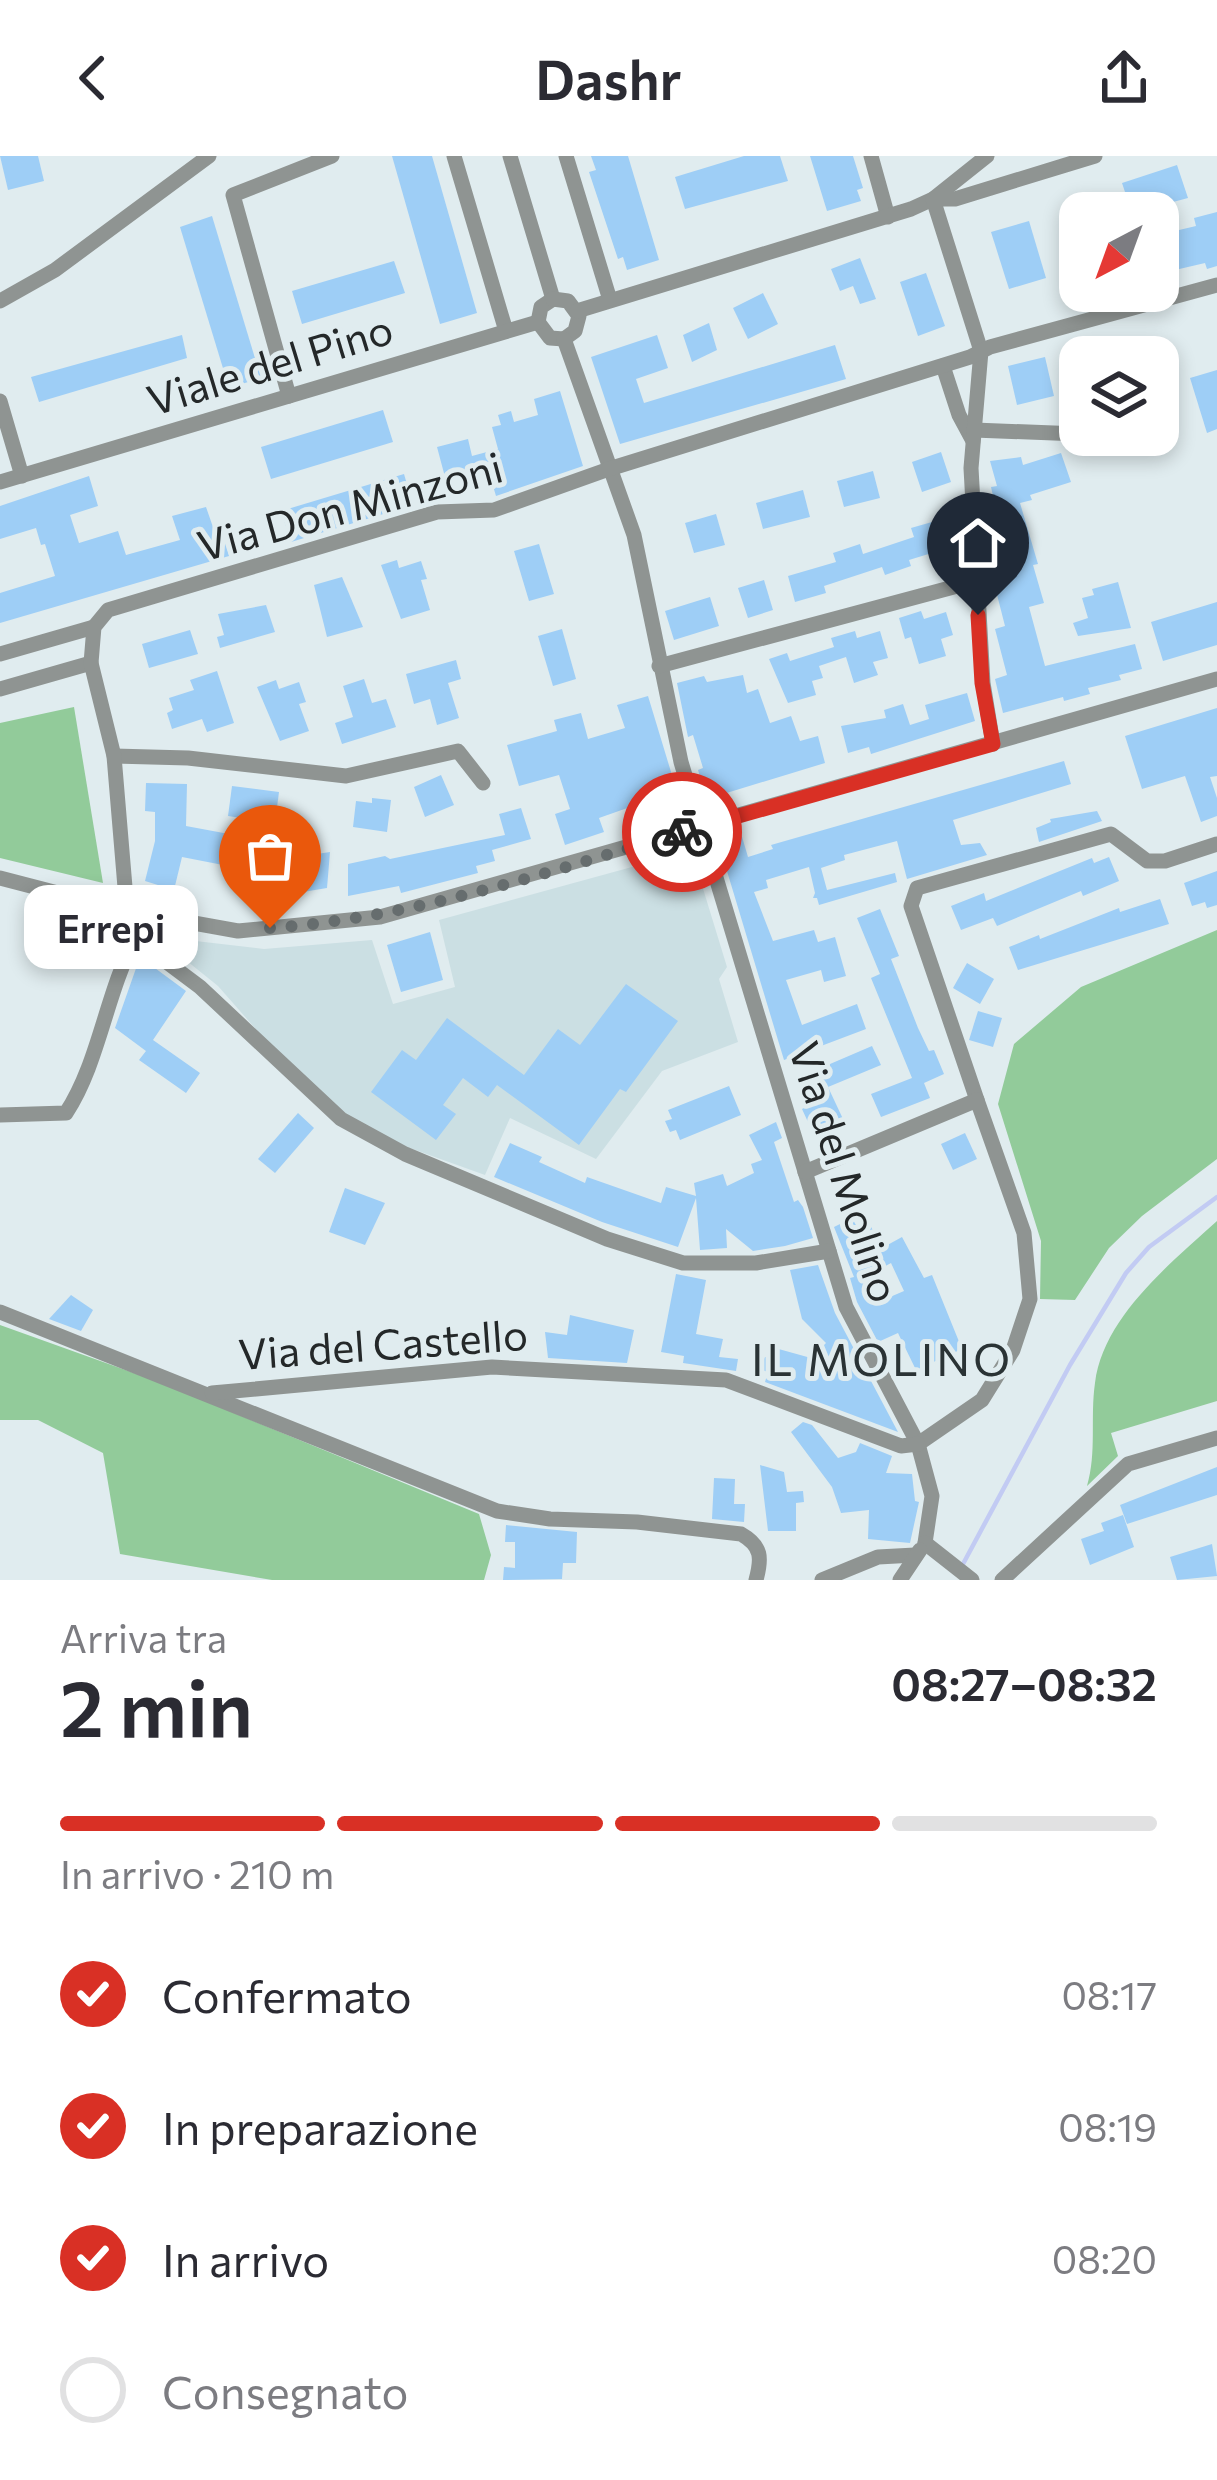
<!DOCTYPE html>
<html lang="it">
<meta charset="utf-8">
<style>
:root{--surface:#fff;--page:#f7f7f7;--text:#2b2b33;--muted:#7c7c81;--line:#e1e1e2;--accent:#d93025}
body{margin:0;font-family:Commissioner,sans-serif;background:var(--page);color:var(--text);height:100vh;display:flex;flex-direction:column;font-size:45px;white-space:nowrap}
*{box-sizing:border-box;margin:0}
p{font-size:39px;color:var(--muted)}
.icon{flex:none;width:66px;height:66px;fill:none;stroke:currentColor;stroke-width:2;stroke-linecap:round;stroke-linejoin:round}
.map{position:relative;height:1424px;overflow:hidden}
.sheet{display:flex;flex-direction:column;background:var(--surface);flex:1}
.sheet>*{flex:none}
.needle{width:78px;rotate:221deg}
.controls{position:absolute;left:1059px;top:36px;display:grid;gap:24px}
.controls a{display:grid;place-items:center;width:120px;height:120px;border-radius:24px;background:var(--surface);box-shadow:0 6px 18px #0003;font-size:60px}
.pin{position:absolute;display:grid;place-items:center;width:102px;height:102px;color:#fff;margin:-123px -51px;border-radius:50% 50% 50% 0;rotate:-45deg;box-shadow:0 0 12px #0007}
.pin .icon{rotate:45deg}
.courier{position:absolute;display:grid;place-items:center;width:120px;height:120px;margin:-60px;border:9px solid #d93025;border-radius:50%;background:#fff;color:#222;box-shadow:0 3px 15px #0007}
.bubble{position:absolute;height:84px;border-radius:24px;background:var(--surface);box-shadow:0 6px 18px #0003;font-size:39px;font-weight:600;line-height:84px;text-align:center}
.summary em{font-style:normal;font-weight:600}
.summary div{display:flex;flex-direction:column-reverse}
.summary{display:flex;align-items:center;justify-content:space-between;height:204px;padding:0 60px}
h1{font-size:78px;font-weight:600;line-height:90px}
.bar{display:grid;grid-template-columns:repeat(4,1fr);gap:18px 12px;align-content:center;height:144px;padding:0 60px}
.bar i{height:15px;border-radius:9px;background:var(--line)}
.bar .on{background:var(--accent)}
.bar p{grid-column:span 4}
ol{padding:0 60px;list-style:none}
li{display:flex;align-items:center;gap:36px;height:132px}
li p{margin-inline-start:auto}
li .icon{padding:12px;border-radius:50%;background:var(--accent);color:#fff;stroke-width:4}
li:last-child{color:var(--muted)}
li i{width:66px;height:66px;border:6px solid var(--line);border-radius:50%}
header{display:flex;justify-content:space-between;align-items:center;height:156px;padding:0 60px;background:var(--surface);font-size:54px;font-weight:600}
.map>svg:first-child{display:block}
.built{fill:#cbdfe3}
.green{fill:#92cb9a}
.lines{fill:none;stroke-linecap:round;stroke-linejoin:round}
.stream{stroke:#c2cbf3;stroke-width:4.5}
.building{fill:#9ecef6;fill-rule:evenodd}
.minor{stroke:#8f9492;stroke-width:15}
.done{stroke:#666d6e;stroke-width:12;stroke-dasharray:0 21.6}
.route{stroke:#d93025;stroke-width:15}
.labels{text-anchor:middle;stroke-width:10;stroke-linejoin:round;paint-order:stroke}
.street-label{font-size:42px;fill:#242829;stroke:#e0ecef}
.neighbourhood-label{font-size:45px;letter-spacing:3px;fill:#2a3335;stroke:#e0ecef}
</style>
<header><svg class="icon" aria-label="back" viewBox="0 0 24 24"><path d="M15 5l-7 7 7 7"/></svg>Dashr<svg class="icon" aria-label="share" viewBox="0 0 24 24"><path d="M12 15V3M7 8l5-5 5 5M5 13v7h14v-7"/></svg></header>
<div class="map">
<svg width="1217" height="1424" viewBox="0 0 1217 1424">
<rect width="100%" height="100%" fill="#e0ecef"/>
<polygon class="built" points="672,700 697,713 727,811 719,823 738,886 662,915 596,1003 510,962 485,1019 407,991 354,964 324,941 276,896 218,830 177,797 187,784 264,793 372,784 393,848 455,831 439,764"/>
<g class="green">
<polygon points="74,551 103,727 0,702 0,567"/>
<polygon points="1217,774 1217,1003 1142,1060 1109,1092 1075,1144 1040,1143 1041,1085 998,948 1014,888 1081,831"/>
<path d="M1217 1065V1245L1111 1277 1118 1300 1087 1330C1097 1296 1090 1262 1095 1227 1103 1161 1171 1107 1217 1065Z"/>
<polygon points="0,1169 159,1226 479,1358 491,1399 484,1424 272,1424 120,1398 103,1297 38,1264 0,1264"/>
</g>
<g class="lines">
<polyline class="stream" points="963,1408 1070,1209 1126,1117 1149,1091 1217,1041"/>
</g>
<g class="building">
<polygon points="0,0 38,0 44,25 8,34"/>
<polygon points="392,0 432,0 477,157 440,168"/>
<polygon points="591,0 628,0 659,104 627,114 623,101 618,103 589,16 596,14"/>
<polygon points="744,0 780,0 788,25 685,53 675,21"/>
<polygon points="810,0 853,0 863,32 857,34 861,45 827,55"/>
<polygon points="1177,9 1188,42 1132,57 1122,27"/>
<polygon points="1217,56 1217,110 1207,113 1205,107 1158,118 1158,79 1196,70 1194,62"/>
<polygon points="212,60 261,222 229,232 180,71"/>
<polygon points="1029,65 1046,122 1009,133 991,76"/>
<polygon points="860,102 876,143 860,148 853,130 840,135 831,113"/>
<polygon points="394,105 405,137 302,168 292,135"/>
<polygon points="926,117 945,170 918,180 900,126"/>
<polygon points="763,137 778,168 748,183 733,152"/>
<polygon points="709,167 717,194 692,206 683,179"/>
<polygon points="182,179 187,202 39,246 31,221"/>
<polygon points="657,179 668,212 636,223 644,247 835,189 846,223 620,288 591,201"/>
<polygon points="1045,201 1054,240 1017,249 1008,210"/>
<polygon points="1217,214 1217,273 1207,277 1190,222"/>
<polygon points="560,235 583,310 496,340 487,310 445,321 437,291 468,283 472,300 498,293 492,271 501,269 498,259 511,255 514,266 538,259 534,243"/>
<polygon points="383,254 393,286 271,323 261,291"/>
<polygon points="941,296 951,326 922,336 912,306"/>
<polygon points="1061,297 1071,326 1030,339 1032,344 1020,347 1038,408 1033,409 1044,447 1029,451 1045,510 1135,488 1142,513 1119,519 1121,524 1088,532 1090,538 1064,545 1063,541 1003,557 995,523 1007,519 995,473 1005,470 994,427 1011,423 994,363 998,362 991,331 997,330 990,305 1021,301 1023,309"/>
<polygon points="873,315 880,342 844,351 837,325"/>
<polygon points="404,318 413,349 291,386 281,355"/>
<polygon points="89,320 98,350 70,359 79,387 118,375 126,399 180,384 172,360 206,351 214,374 220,372 229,400 0,467 0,437 55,420 45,388 41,389 36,372 0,383 0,350"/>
<polygon points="803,334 810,361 763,373 756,347"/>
<polygon points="716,358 725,389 694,397 685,367"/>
<polygon points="939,364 948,392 909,404 911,410 885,419 882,411 824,430 826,437 795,446 788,420 836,406 833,397 860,388 863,398 914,381 911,372"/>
<polygon points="539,388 554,438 529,445 514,395"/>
<polygon points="397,404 399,412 421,405 427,423 421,424 430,454 401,463 381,409"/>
<polygon points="342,421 363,471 327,481 314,429"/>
<polygon points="764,424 773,454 748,462 738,432"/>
<polygon points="1118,426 1131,472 1078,480 1073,467 1088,462 1082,442 1094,439 1092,433"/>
<polygon points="710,441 719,470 674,484 665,455"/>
<polygon points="1217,446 1217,489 1163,505 1151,466"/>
<polygon points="266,449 275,476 220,492 217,481 224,479 218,458"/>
<polygon points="921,455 924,463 946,456 953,479 941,483 946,500 919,508 911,481 905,483 899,462"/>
<polygon points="562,473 576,523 553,530 538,480"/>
<polygon points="190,474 198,498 149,512 142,488"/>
<polygon points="855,475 857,482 880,475 888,502 873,506 878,519 854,527 846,501 819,510 823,522 812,525 816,539 788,547 769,503 787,497 790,505 834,491 831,482"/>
<polygon points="456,504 461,523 448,527 459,562 437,569 430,543 414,548 406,518"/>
<polygon points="217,515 234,567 207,576 202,563 172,573 167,557 173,554 169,542 194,534 190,524"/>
<polygon points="743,519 747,537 758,533 770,567 791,560 800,585 818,580 825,607 707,643 698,614 703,612 693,579 688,581 677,527 704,520 707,526"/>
<polygon points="364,523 372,547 386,543 396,571 342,588 335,567 353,561 343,530"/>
<polygon points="276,524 279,533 299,526 306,546 299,548 309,575 280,585 257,531"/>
<polygon points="967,537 975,565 871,598 869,591 848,597 841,570 886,562 884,554 903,548 910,569 929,563 925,549"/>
<polygon points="648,540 678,639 667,649 669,655 637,666 633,650 599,662 604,676 565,689 555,658 570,653 559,619 519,630 507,589 557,575 554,564 581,557 588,583 625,572 617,549"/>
<polygon points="1217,552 1217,620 1210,621 1217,642 1217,660 1201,666 1185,620 1142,633 1125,580"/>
<polygon points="1064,605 1071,628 953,664 961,689 980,687 987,699 907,723 897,685 844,699 845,704 821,712 827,734 895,717 897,726 819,749 817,742 813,742 815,737 809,711 766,724 768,732 754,736 773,785 814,774 818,786 835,781 846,820 824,826 821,814 786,824 802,869 857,848 866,873 784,904 717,682 740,674 748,701 773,693 771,689"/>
<polygon points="441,619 454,649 425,661 414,631"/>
<polygon points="146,627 187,628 186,670 229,678 223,709 182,701 174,734 145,725 155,685 155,656 145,655"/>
<polygon points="232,630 279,636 275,667 228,660"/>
<polygon points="372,642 391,644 387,676 353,671 356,645 372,647"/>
<polygon points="521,652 531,683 492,694 495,705 476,710 478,717 401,737 399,730 348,740 348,708 385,700 390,703 505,679 499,658"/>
<polygon points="1097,655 1102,665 1039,686 1036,672 1051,666 1050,663"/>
<polygon points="330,696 327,732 297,737 238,737 237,708 291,706 291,702"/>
<polygon points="1109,701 1119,725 1083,740 1081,735 997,770 993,762 961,774 951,750 984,737 986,745 1092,702 1094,707"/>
<polygon points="1217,715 1217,749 1207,752 1205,746 1192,750 1184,727"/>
<polygon points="1160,743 1169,768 1018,814 1009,791 1039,779 1040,783 1119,752 1120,756"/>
<polygon points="880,753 899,800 891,803 918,872 929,895 934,894 944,918 924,927 930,942 881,961 871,938 912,922 871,822 880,818 857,762"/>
<polygon points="430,776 443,824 401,836 387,789"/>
<polygon points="140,801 186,835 153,884 200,917 186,937 139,904 146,895 115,872"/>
<polygon points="967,807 994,823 980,848 953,832"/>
<polygon points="626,828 678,865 626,936 620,933 579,989 497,929 488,941 463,922 443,949 456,958 436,984 371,936 402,894 416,904 447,862 524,919 558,873 580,889"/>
<polygon points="978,855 1002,862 993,891 969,884"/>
<polygon points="872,890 881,909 828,931 843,963 813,977 802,953 810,949 795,923"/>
<polygon points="729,930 741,959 680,984 676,974 670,976 665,965 672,963 668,954"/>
<polygon points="298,957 314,972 275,1017 258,1003"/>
<polygon points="776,966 782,982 774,986 794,1046 798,1044 803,1051 813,1082 785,1090 753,1095 726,1073 727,1092 700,1094 696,1042 678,1091 602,1066 494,1021 510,987 542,1001 539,1006 585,1027 587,1021 661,1047 666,1031 696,1040 694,1027 723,1018 727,1030 754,1017 751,1008 762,1004 749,979"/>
<polygon points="965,977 977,1003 953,1014 941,988"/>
<polygon points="345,1032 385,1047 365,1089 329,1076"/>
<path d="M852 1062 857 1071 868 1065 882 1092 902 1081 924 1122 932 1119 962 1193 916 1214 898 1177 878 1186 857 1146 850 1122 854 1121 834 1071ZM891 1107 904 1135 876 1147 865 1121Z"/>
<polygon points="818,1109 835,1157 898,1276 765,1226 768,1216 759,1213 765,1201 772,1202 775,1192 811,1202 826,1187 802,1163 790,1114"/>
<polygon points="676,1118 706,1124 696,1178 723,1183 719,1201 738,1203 736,1215 683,1207 684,1200 661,1196"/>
<polygon points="71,1139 93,1154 81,1175 49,1163"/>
<polygon points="570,1159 634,1174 627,1207 548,1202 545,1176 567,1179"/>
<polygon points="803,1266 812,1269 838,1302 856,1296 860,1287 892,1300 886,1317 912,1318 915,1345 919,1346 910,1387 868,1383 869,1354 841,1357 832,1331 791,1276"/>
<polygon points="760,1309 784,1316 787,1336 803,1335 804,1346 796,1347 796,1375 768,1375"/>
<polygon points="1217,1311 1217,1339 1127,1368 1120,1349"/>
<polygon points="714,1322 735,1323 734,1348 745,1348 744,1366 712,1363"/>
<polygon points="1123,1359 1134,1391 1090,1409 1081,1383 1104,1375 1101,1367"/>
<polygon points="506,1369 577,1376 576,1407 563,1407 562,1423 503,1424 504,1411 515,1412 515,1386 505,1386"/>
<polygon points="1212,1388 1217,1420 1177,1424 1170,1401"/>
</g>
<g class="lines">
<g class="minor">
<polyline points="454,0 506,175"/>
<polyline points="510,0 553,143"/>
<polyline points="566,0 610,144"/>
<polyline points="871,0 888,61"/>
<polyline points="553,143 541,151 538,166 550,182 564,183"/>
<polyline points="553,143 568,145 579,160 575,175 564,183"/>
<polyline points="0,145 55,114 209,0"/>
<polyline points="577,155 911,53 933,43 987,0"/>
<polyline points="564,183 634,379 681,606 846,1151 918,1288 932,1340 925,1387"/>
<polyline points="943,210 959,259 973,285"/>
<polyline points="289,240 233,39 332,0"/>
<polyline points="0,245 22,320"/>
<polyline points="974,274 1079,278"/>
<polyline points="0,326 538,166"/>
<polyline points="0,498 94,471"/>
<polyline points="659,510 976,425"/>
<polyline points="0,533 91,507"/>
<polyline points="993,588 983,527 971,312 981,195 933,43 955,43 1095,0"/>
<polyline points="114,600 188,602 346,620 458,595 483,627"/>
<polyline points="0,722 127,755 238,775 380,761 1217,523"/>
<polyline points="65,745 144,789 200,831 341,963 405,998 607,1083 683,1107 756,1107 829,1095"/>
<polyline points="127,755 114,600 91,507 94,471 108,454 437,356 494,354 609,313 970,201 990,191 1217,129"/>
<polyline points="977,944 911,750 917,732 1111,678 1147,705 1165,705 1217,688"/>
<path d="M0 959 66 957C99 907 106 837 135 783"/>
<polyline points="805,1016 977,944 1024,1077 1030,1143 1013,1194 982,1244 918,1288"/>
<path d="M0 1156 497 1355 550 1363 637 1366 741 1378C762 1390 762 1402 756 1424"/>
<polyline points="212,1237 492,1211 726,1224 901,1290 918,1288"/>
<polyline points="925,1387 972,1424"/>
<polyline points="822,1424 878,1401 915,1399"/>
<polyline points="900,1424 920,1394"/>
<polyline points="1002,1424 1128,1308 1217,1282"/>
</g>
</g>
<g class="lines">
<path class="done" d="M270 772C412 762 546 717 682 676"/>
<polyline class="route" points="682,676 993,588 982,527 978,459"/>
</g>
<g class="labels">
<g class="street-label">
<text transform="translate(270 209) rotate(-17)" y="15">Viale del Pino</text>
<text transform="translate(350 351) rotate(-15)" y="15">Via Don Minzoni</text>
<text transform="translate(844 1016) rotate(72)" y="15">Via del Molino</text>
<text transform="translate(383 1189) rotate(-4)" y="15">Via del Castello</text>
</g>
<g class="neighbourhood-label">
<text x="882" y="1220">IL MOLINO</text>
</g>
</g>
</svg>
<div class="controls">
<a><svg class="needle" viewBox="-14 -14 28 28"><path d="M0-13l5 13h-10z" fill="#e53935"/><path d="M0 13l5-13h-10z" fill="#7c7c81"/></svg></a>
<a><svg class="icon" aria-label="layers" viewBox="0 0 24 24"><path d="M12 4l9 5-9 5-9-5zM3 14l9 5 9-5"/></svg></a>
</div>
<div class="pin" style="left:270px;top:772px;background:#ea580c"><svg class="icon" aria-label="bag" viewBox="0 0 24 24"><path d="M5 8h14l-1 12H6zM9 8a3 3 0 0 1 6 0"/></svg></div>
<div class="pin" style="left:978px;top:459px;background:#1f2937"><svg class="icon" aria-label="home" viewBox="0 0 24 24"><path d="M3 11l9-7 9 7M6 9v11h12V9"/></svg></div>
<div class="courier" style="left:682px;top:676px"><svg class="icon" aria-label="bike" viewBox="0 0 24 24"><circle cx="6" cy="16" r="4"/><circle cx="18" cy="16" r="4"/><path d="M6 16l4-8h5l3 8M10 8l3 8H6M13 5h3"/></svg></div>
<div class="bubble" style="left:24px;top:729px;width:174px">Errepi</div>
</div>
<section class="sheet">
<div class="summary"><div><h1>2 min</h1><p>Arriva tra</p></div><em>08:27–08:32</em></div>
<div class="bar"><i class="on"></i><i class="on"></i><i class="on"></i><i></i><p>In arrivo · 210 m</p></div>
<ol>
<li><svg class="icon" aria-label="check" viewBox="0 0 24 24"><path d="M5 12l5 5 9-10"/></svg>Confermato<p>08:17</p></li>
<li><svg class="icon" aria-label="check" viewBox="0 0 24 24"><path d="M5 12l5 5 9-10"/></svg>In preparazione<p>08:19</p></li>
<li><svg class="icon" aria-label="check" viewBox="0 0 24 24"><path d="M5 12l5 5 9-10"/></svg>In arrivo<p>08:20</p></li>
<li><i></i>Consegnato</li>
</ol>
</section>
